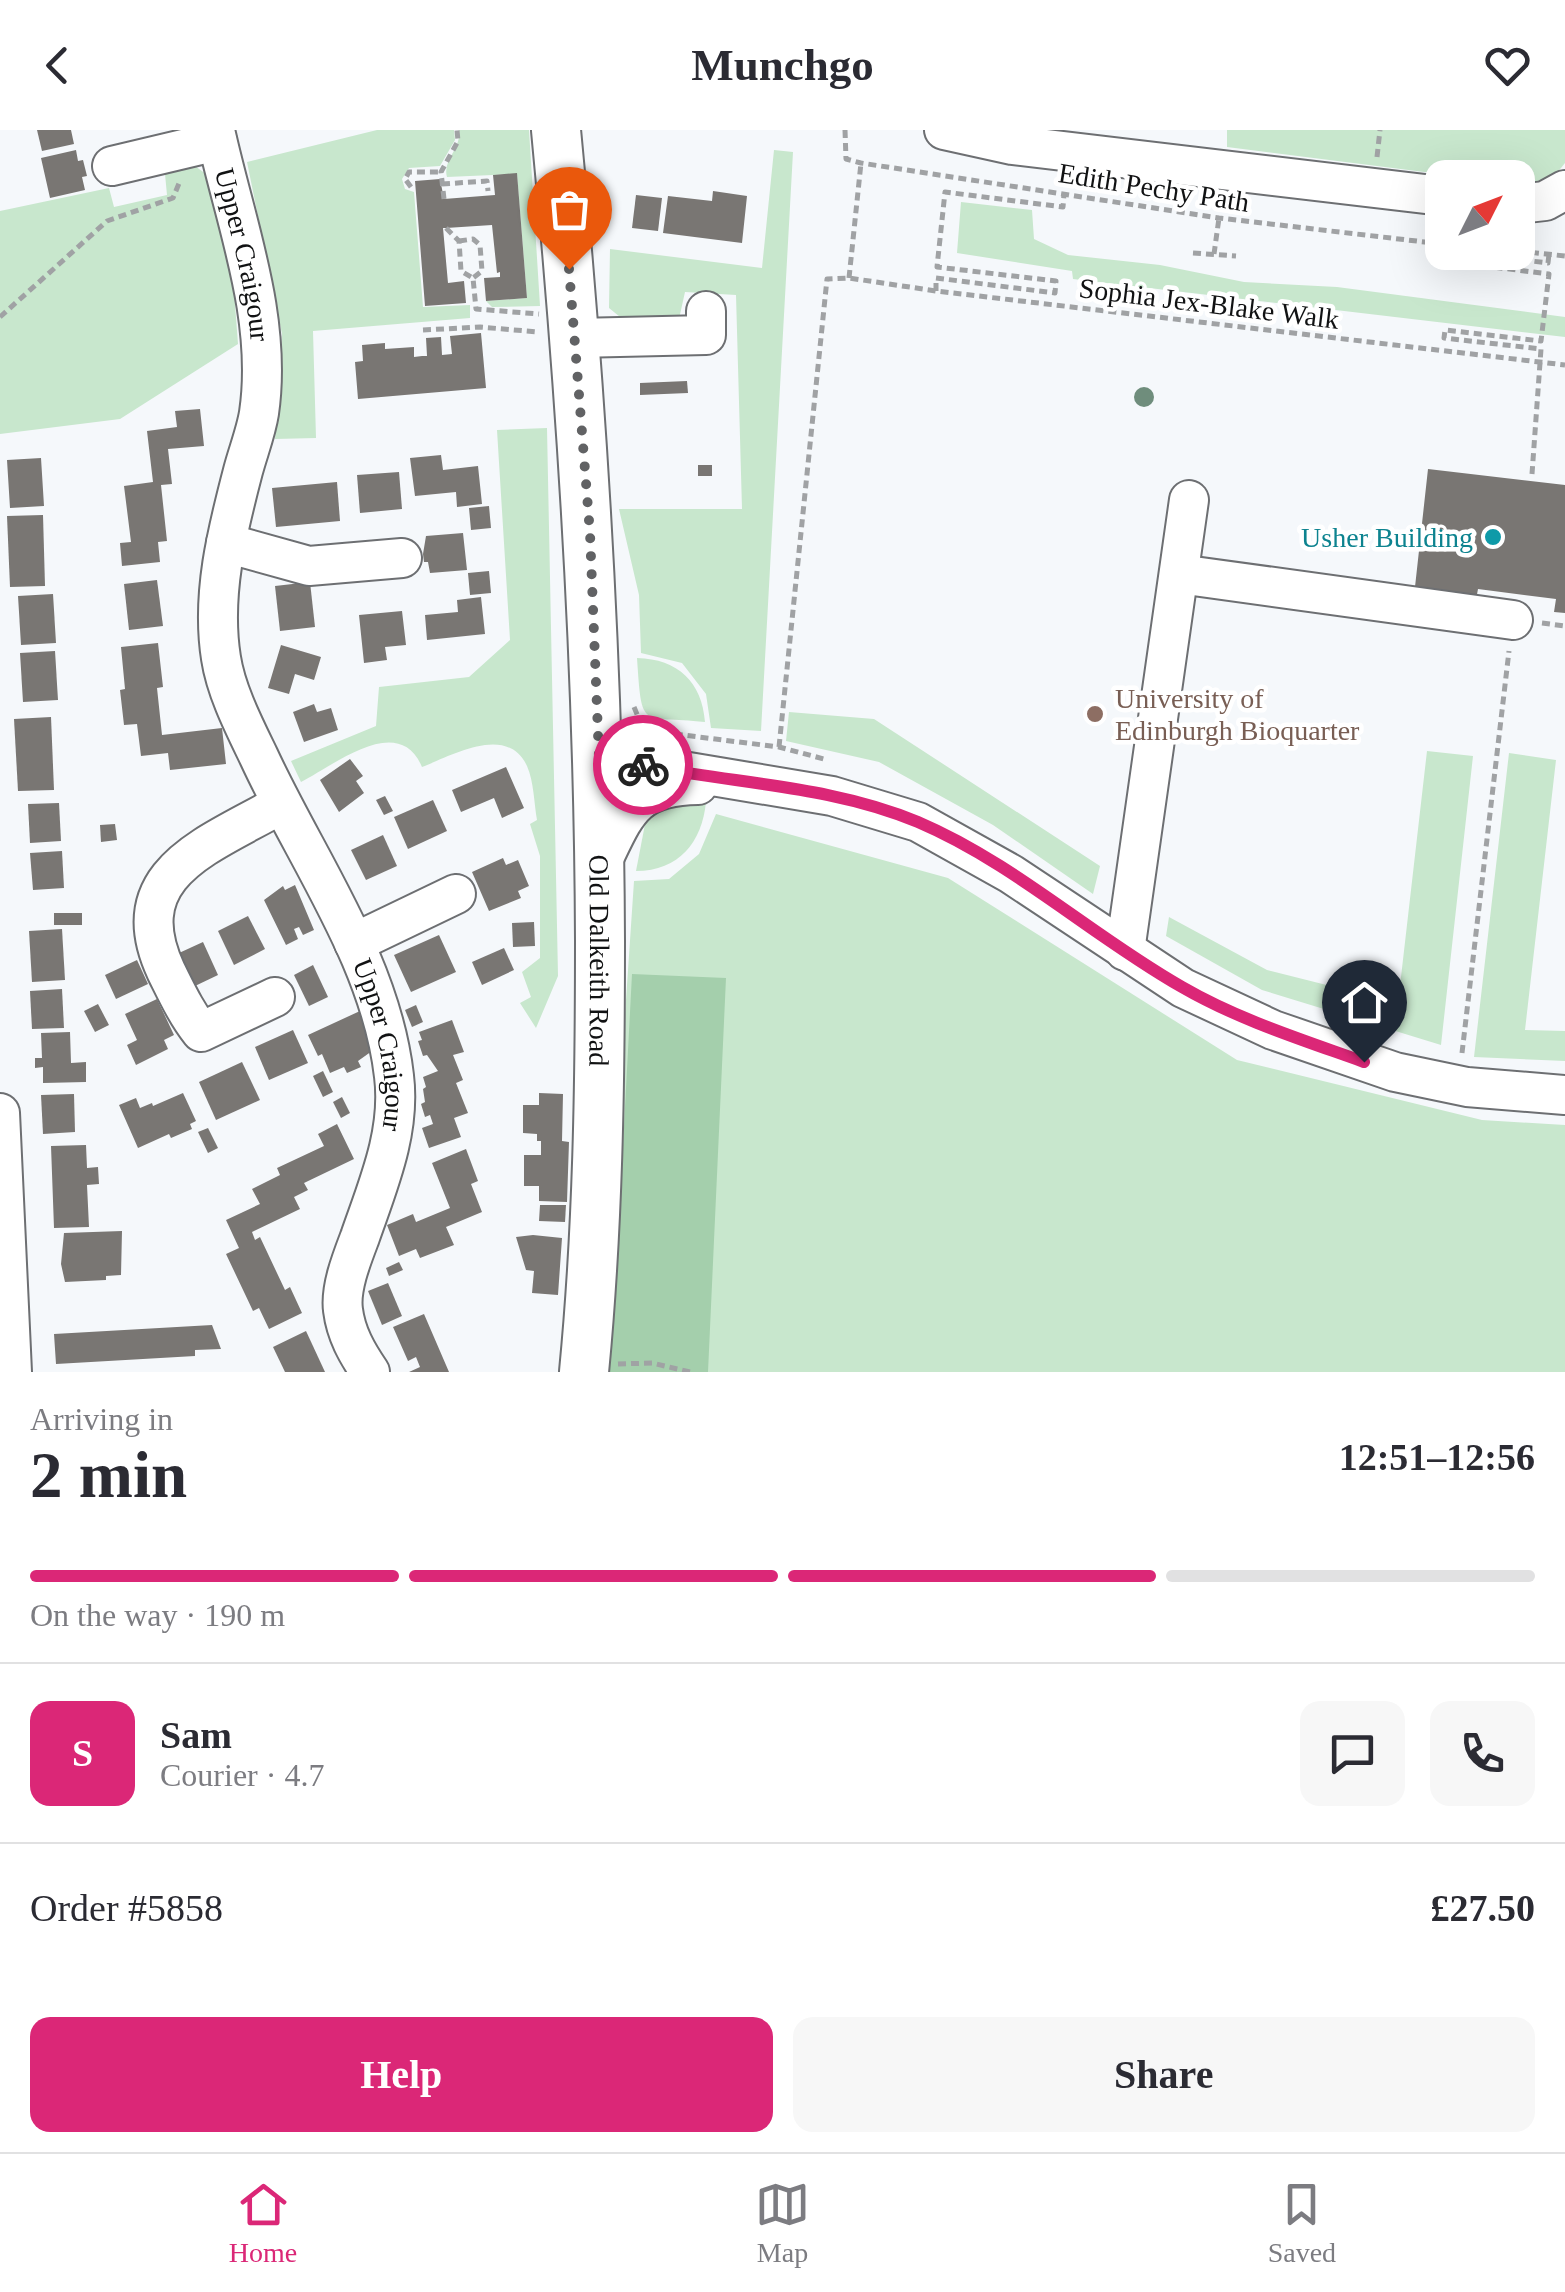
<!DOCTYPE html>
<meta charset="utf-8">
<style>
:root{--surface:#fff;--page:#f7f7f7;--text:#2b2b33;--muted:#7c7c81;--line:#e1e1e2;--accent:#db2777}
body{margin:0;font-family:"Times New Roman",serif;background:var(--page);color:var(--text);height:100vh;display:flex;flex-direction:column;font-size:38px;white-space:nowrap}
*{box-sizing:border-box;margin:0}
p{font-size:32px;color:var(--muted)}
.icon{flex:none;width:55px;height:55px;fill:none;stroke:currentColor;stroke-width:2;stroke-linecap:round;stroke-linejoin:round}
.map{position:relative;height:1242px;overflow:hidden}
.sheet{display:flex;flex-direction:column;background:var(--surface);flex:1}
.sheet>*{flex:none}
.needle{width:65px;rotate:48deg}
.fabs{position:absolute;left:1425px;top:30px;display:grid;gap:20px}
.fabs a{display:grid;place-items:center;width:110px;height:110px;border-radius:20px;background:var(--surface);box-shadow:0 10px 40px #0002;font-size:50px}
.pin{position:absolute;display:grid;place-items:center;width:85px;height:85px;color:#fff;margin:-102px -42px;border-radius:50% 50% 50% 0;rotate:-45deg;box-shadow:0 0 10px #0007}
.pin .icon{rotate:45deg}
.courier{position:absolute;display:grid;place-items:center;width:100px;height:100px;margin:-50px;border:8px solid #db2777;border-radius:50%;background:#fff;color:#222;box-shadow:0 2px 12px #0007}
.headline em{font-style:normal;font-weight:800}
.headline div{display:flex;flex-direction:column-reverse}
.headline{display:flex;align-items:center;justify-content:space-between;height:170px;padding:0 30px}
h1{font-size:65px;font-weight:800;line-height:75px}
.bar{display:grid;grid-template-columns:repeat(4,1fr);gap:15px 10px;align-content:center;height:120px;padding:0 30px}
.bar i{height:12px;border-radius:8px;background:var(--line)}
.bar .active{background:var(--accent)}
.bar p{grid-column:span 4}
.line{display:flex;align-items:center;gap:25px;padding:0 30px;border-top:2px solid var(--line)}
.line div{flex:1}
.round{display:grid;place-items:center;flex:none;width:105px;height:105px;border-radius:20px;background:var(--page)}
.primary-button{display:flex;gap:20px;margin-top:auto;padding:20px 30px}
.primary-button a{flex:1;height:115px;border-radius:20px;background:var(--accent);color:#fff;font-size:40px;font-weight:800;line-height:115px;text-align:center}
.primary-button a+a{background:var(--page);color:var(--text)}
header{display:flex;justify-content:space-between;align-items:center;height:130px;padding:0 30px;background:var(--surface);font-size:45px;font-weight:800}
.dock{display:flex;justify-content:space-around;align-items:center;height:140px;border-top:2px solid var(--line);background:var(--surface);font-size:28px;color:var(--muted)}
.dock a{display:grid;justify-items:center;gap:5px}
.dock .active{color:var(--accent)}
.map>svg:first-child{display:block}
.green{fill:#c8e7cd}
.forest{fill:#a4cfac}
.building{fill:#797673}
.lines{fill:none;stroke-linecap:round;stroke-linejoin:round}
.minor-casing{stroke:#6d6f72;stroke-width:42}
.major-casing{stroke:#6d6f72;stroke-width:52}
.path{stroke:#a0a2a4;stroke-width:5;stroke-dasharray:8 5;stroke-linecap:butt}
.minor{stroke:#fff;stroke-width:38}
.major{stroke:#fff;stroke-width:48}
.tree{fill:#6f8d7c}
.done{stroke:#616264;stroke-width:10;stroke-dasharray:0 18}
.route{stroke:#db2777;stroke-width:12}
.culture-dot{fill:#0f9aa8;stroke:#fff;stroke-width:4}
.education-dot{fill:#8d6e63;stroke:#fff;stroke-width:4}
.labels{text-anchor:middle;stroke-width:9;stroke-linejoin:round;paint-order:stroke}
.street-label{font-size:28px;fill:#111213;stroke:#fff}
.culture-label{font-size:28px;fill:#0d838f;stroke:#fff;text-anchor:end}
.education-label{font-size:28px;fill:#785e54;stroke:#fff;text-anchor:start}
</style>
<header><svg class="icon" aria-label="back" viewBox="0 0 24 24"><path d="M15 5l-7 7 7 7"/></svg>Munchgo<svg class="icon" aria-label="heart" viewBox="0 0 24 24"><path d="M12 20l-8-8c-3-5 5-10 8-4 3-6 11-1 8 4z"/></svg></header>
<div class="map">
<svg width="1565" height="1242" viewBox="0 0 1565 1242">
<rect width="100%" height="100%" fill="#f5f8fb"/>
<g class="green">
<polygon points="377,0 454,0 455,10 440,36 409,38 402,49 405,59 414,62 423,177 470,175 470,188 313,201 316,308 275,309 282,204 247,32"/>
<path d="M459 0H529L540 176 492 177 486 171 527 168 517 44 447 47C442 30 462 18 459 0Z"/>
<path d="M1227 0H1565V33C1553 49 1538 57 1518 54V48L1464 47 1227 17Z"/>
<polygon points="774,20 793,22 761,601 711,598 706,564 682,533 641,523 639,465 619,379 742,379 736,165 685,162 679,189 625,191 609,178 610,119 762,138"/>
<polygon points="195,36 210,47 234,161 238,214 120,289 0,304 0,81 109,58 114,77 167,65 165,44"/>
<polygon points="961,72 1032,80 1034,109 1068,125 1160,135 1244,152 1337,157 1565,187 1565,207 1073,149 1072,141 957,123"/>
<path d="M547 298 558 846 536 898 520 873 531 867 522 842 540 828V726L530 694 537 690C534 673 534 652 527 636 507 593 451 626 422 637 399 582 336 634 301 652L291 631 376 596 379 557 469 547 510 510 497 300Z"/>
<path d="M637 528C678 529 702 552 705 592 640 585 642 602 637 528Z"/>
<polygon points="789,582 874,589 1100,736 1093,764 993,695 879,632 786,611"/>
<polygon points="1427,621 1473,626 1441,915 1262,860 1166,806 1169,787 1267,840 1398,873"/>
<polygon points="1509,623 1556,630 1525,900 1565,901 1565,931 1474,927"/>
<path d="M706 672C702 712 679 741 636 741L646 689 662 674Z"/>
<polygon points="716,684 948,748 1237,930 1482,990 1565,995 1565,1242 601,1242 634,751 669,749 699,724"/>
</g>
<polygon class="forest" points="632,844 726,848 708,1242 604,1242 619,1092"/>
<g class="building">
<polygon points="37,0 71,0 74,14 42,21"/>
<polygon points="76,20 78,31 83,30 87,46 82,47 85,60 50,68 41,28"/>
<polygon points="517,43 527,168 486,171 484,148 500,147 500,142 497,143 492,95 446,98 443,98 448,153 464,151 466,173 425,176 415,51 440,49 444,69 495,65 493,45"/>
<polygon points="713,61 747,66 742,113 663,103 668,66 712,71"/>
<polygon points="636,65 662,68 658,101 632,98"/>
<polygon points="481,203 486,258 358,269 355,232 363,231 362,215 385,213 385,219 414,217 414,227 422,226 427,226 426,208 441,207 442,225 452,224 450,206"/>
<polygon points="687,251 688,263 640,265 640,253"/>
<polygon points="200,279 204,316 168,319 172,354 161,355 167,411 158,412 160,432 122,436 120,413 131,412 124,356 153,352 147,301 177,297 175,281"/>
<polygon points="441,325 443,340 478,336 482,374 457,377 456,362 415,366 410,328"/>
<polygon points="41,328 44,376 10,378 7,330"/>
<rect x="698" y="335" width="14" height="11"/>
<polygon points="1428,339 1565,355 1565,483 1554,482 1556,469 1478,459 1475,475 1414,466"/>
<polygon points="399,342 402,379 360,383 357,345"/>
<polygon points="337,352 340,391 276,397 272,358"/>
<polygon points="489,376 491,398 471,400 469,378"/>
<polygon points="43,385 45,456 10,457 7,386"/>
<polygon points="463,403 467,440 430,443 428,432 424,432 423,424 426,406"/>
<polygon points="489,441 491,463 470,465 468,443"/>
<polygon points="157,450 163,496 129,500 124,454"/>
<polygon points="310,452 315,497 280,501 275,456"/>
<polygon points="53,464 56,513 21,515 18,466"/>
<polygon points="481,467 485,504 427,510 425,485 458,482 457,470"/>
<polygon points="402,481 406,515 385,517 387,530 364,533 359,485"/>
<polygon points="158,513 163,557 157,558 162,605 222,598 226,634 170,640 168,623 141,626 137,594 124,595 120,560 125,559 121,517"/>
<polygon points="281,515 321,527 314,550 295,544 289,564 268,558"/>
<polygon points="55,521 58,570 23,572 20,523"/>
<polygon points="314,574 317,582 331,578 338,600 304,612 293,582"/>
<polygon points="51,587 54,660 18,661 14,589"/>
<polygon points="350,629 363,646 356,651 364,663 339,682 320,650"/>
<polygon points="506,637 524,678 502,688 494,668 461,682 452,660"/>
<polygon points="385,666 393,681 384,685 376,670"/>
<polygon points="433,670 447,701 408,719 394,687"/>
<polygon points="59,673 61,711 30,713 28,674"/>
<polygon points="115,694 117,710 101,712 100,695"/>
<polygon points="383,705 397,736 366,750 351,720"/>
<polygon points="62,721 64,758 33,760 30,723"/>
<polygon points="503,728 506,735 518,730 529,756 518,761 521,768 489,781 472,742"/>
<polygon points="295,755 314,800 303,805 299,797 294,799 298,809 286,815 264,770 283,756 285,760"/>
<rect x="54" y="783" width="28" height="12"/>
<polygon points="248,786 265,819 234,835 218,801"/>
<polygon points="534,792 535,816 513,817 512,793"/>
<polygon points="62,799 65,850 32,852 29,801"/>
<polygon points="439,805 456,842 411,862 394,825"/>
<polygon points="203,812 218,845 195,856 179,823"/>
<polygon points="504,818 514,840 482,855 472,832"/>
<polygon points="137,830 148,854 116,869 105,845"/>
<polygon points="313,835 328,867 309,876 294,845"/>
<polygon points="62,859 64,898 32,899 30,861"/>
<polygon points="157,869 174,905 164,910 168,919 136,935 127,915 137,910 125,884"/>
<polygon points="98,874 109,895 95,902 84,881"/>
<polygon points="416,875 423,892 412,897 405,880"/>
<polygon points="360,881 372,921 358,931 361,937 347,943 344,937 330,943 322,924 318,926 308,905"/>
<polygon points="452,890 464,922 453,925 463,950 456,953 468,983 454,988 461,1007 429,1018 422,998 433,994 430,985 425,987 421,974 425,972 423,959 426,957 423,947 438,941 427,925 423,926 418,911 422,910 419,902"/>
<polygon points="293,900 308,933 269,950 255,917"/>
<polygon points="70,902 71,933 86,932 86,952 43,953 43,937 35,938 35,928 42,928 41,903"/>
<polygon points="242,932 260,970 216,990 199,952"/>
<polygon points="323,941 333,962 323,967 313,946"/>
<polygon points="183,963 196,991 190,994 192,999 171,1008 169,1004 138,1018 119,975 136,968 140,978 152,973 153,976"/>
<polygon points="539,963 563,964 562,1011 569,1012 567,1072 539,1071 539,1056 524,1056 524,1025 541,1025 541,1011 537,1011 537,1004 523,1003 523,975 539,975"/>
<polygon points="74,964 75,1002 43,1004 41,965"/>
<polygon points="342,967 350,983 341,988 333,972"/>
<polygon points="337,994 354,1029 304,1053 308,1060 294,1067 300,1079 252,1102 255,1110 260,1107 285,1160 290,1157 302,1183 269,1199 259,1178 253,1181 226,1124 239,1118 226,1090 260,1074 252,1059 280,1045 277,1038 324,1016 318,1004"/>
<polygon points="208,998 218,1018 208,1023 198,1002"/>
<polygon points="86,1015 87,1038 98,1037 99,1054 87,1055 89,1097 54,1098 51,1016"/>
<polygon points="466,1019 478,1051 471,1054 482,1082 446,1097 454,1115 420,1128 416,1119 399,1126 387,1095 413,1084 416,1092 450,1078 432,1033"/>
<polygon points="540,1075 566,1075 565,1092 539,1091"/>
<polygon points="122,1101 121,1145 106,1146 106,1150 65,1152 61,1134 64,1103"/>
<polygon points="533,1105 562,1108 558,1165 532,1163 534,1141 526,1140 516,1107"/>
<polygon points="399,1132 403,1140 389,1146 386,1138"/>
<polygon points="388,1153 402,1186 382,1195 368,1161"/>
<polygon points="424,1184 449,1242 409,1242 420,1237 416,1227 408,1231 393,1197"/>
<polygon points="212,1195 221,1219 195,1220 195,1226 56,1234 54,1204"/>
<polygon points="306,1201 325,1242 285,1242 273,1217"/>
</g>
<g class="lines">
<g class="minor-casing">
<g id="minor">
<path id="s1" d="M215 0C235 92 273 187 259 283 256 302 248 322 243 341 227 402 211 465 221 528 226 561 244 596 259 627 306 729 381 831 394 946 401 1002 378 1055 360 1107 352 1128 340 1158 343 1180 346 1204 357 1223 370 1242"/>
<polyline points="944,0 1012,15 1442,66"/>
<polyline points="112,36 217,11"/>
<polyline points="1518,74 1545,71 1565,60"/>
<polyline points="576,208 706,205 706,181"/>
<polyline points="226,413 309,436 402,428"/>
<polyline points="1179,444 1513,490"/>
<polyline points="599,627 832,666 918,692 1011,744 1183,858 1273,900 1395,942 1467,957 1565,965"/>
<path d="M600 736C626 683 632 656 698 655"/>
<polyline points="354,813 456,764"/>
<polyline points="1125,821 1189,370"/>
<path d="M275 867 201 902C186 883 177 863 166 841 120 742 211 715 281 674"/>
<polyline points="0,983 12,1242"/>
</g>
</g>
<g class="major-casing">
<g id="major">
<path id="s2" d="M556 0C582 270 599 539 600 810 600 955 598 1098 584 1242"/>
</g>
</g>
<g class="path">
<polyline points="845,0 846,29 861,33 1219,88 1442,114"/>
<polyline points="1377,27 1380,0"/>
<polyline points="442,54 487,51 488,61"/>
<polyline points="411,57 405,49 409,42 441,42"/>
<polyline points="444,69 441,42 458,11 457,0"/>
<polyline points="446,98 459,111 461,141 473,148 476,179 539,184"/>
<polyline points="459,111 473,109 480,115 482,141 473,148"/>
<polyline points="1518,121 1565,126"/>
<polyline points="1454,122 1453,132 1549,144 1541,211 1445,200 1444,208 1541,219 1532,344"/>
<polyline points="1457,122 1548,133 1549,124"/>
<polyline points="1193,123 1236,126"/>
<polyline points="1214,124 1219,88"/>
<polyline points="849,148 861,33"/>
<polyline points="936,161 936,148 1055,163 1056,151 937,137 945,62 1063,77 1064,64"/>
<polyline points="0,187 107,91 173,68 180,51"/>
<polyline points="423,200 480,197 538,202"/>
<polyline points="1542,493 1565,496"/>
<polyline points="634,577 639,589 667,603 779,617 824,629"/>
<polyline points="779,617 827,149 849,148 936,161 1565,235"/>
<polyline points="1462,923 1509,521"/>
<polyline points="618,1234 652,1233 690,1242"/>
</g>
<use href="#minor" class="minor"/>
<use href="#major" class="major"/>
</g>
<circle class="tree" cx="1144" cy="267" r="10"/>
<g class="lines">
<polyline class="done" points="569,139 590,403 599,628 643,635"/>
<path class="route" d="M643 635C734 654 830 655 918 692 1014 733 1092 806 1182 857 1239 890 1303 910 1364 932"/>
</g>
<circle class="culture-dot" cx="1493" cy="407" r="10"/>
<circle class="education-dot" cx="1095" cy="584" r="10"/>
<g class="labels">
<g class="street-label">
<text transform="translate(1154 57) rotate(9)" y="10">Edith Pechy Path</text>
<text dy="10" stroke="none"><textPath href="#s1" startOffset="128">Upper Craigour</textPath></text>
<text transform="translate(1209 173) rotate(7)" y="10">Sophia Jex-Blake Walk</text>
<text dy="10" stroke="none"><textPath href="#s2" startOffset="832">Old Dalkeith Road</textPath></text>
<text dy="10" stroke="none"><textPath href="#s1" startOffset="960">Upper Craigour</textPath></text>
</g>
<g class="culture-label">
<text x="1473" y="417">Usher Building</text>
</g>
<g class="education-label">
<text x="1115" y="578">University of<tspan x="1115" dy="32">Edinburgh Bioquarter</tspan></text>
</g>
</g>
</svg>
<div class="fabs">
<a><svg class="needle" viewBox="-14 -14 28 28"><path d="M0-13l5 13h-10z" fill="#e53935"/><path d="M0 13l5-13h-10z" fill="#7c7c81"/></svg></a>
</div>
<div class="pin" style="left:569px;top:139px;background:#ea580c"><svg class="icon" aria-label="bag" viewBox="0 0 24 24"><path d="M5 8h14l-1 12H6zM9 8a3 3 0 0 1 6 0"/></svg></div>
<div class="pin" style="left:1364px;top:932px;background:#1f2937"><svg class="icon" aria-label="home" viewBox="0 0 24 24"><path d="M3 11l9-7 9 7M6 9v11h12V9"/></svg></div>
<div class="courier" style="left:643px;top:635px"><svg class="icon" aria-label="bike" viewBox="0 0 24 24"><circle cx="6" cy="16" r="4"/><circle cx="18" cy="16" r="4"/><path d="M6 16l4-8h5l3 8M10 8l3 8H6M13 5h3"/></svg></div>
</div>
<section class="sheet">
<div class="headline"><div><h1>2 min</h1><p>Arriving in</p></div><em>12:51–12:56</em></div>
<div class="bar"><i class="active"></i><i class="active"></i><i class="active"></i><i></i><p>On the way · 190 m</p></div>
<div class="line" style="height:180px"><b class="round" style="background:var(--accent);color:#fff">S</b><div><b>Sam</b><p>Courier · 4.7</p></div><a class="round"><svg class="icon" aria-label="chat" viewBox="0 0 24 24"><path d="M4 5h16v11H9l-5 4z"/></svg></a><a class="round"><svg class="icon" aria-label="phone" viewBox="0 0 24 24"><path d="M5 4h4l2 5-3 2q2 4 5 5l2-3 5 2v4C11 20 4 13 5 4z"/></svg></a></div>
<div class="line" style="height:130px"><div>Order #5858</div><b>£27.50</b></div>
<div class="primary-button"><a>Help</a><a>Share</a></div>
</section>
<nav class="dock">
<a class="active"><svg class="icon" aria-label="home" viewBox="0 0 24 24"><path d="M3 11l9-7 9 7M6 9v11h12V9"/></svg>Home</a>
<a><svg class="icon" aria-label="map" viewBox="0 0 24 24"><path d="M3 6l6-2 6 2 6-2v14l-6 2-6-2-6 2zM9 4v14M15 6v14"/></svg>Map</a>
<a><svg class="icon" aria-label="saved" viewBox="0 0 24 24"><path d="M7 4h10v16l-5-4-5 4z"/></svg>Saved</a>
</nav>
